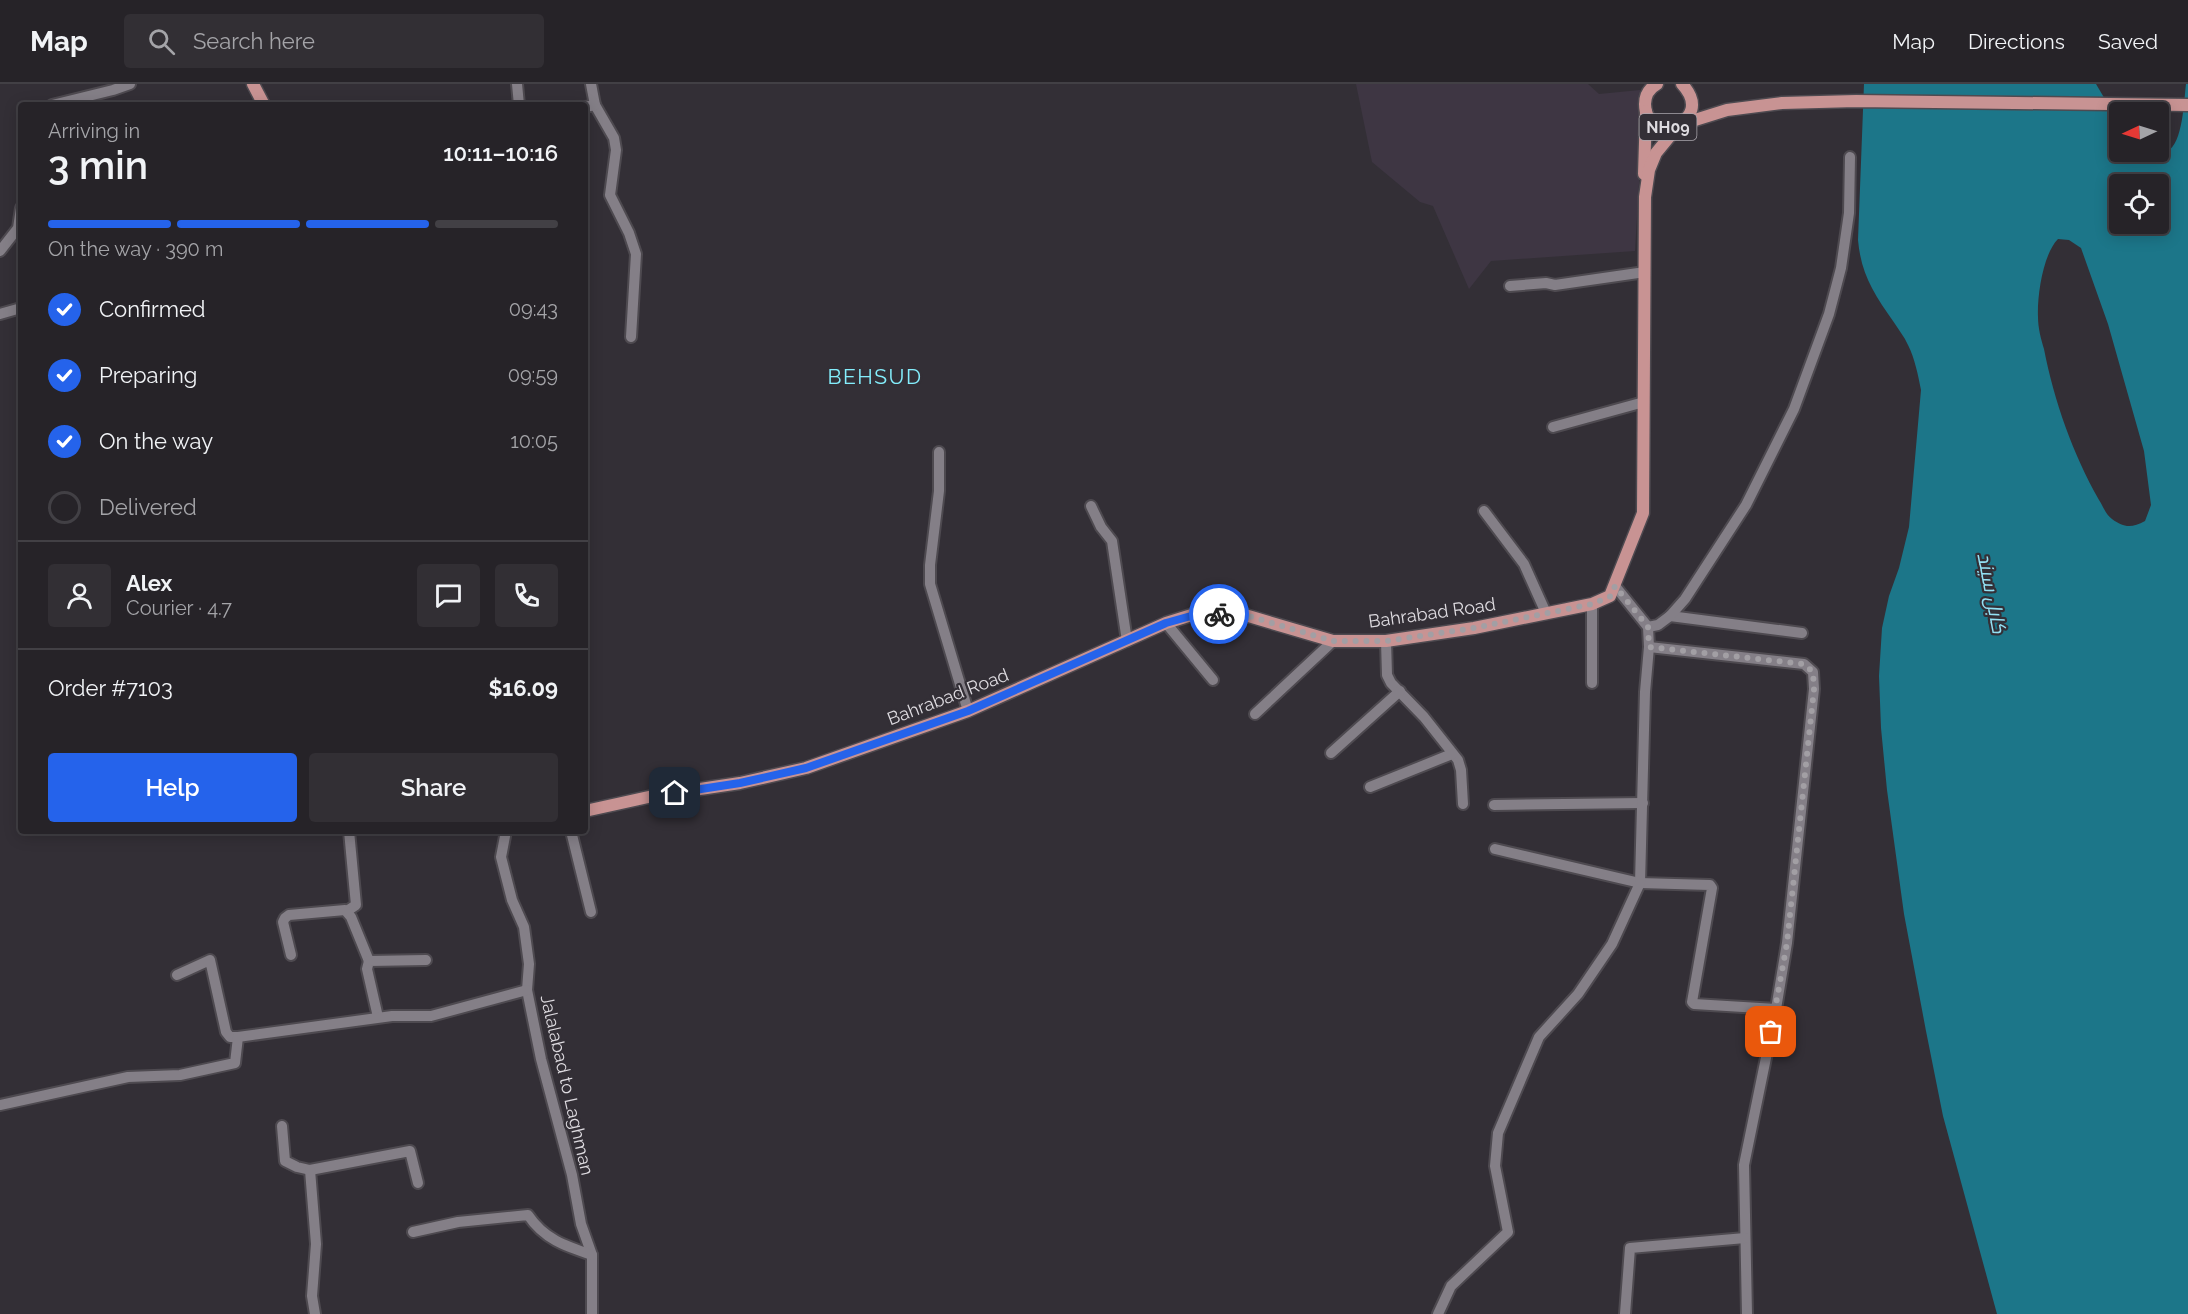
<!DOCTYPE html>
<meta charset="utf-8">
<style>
:root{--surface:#262328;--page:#322f34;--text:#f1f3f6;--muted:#a4a4a8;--line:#424045;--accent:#2563eb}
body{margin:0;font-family:Raleway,Cairo,sans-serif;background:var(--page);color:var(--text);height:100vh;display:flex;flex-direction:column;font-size:22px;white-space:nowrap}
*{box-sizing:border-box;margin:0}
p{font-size:20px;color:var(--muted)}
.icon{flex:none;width:33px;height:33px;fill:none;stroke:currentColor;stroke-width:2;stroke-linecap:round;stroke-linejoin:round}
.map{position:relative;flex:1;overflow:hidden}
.details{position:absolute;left:18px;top:18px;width:570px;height:732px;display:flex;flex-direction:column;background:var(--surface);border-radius:6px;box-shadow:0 3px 15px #0003,0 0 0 2px var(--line)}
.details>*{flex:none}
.needle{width:39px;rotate:266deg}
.buttons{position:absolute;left:2109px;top:18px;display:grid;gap:12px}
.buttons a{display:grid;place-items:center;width:60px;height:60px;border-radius:6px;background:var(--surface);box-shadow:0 3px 15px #0003,0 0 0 2px var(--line);font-size:30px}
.pin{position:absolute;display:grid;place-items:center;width:51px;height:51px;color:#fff;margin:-26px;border-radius:12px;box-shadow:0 3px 9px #0006}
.courier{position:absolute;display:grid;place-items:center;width:60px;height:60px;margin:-30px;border:4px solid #2563eb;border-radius:50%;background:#fff;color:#222;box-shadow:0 2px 8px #0007}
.headline em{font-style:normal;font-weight:600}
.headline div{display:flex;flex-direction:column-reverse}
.headline{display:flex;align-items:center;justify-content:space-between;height:102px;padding:0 30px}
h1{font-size:39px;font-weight:600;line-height:45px}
.bar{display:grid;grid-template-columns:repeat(4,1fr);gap:9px 6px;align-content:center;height:72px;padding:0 30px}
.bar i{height:8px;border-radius:4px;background:var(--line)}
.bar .active{background:var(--accent)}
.bar p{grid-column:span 4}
.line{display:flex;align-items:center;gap:15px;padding:0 30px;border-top:2px solid var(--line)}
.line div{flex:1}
.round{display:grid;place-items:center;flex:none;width:63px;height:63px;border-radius:6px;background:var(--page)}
ol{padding:0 30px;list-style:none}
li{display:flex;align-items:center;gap:18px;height:66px}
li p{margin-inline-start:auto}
li .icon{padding:6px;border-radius:50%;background:var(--accent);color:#fff;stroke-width:4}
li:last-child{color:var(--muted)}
li i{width:33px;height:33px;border:3px solid var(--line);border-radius:50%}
.action{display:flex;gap:12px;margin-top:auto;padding:12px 30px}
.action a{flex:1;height:69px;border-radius:6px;background:var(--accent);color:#fff;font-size:24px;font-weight:600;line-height:69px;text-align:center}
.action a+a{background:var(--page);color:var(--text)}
header{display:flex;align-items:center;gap:36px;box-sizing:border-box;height:84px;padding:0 30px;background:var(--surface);border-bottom:2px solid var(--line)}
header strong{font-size:28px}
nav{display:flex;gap:33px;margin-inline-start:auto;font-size:21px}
.search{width:420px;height:54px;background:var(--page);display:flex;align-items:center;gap:15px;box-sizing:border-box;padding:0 21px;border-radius:6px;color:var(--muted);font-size:22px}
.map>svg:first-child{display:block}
.built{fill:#3e3643}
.water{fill:#1c7689;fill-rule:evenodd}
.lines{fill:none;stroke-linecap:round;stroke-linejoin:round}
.minor-casing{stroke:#4e4a50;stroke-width:14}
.major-casing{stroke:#4e4a50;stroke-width:15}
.minor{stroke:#847f87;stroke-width:10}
.major{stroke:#c89393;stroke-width:12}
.done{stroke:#a29fa4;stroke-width:6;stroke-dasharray:0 10.8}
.route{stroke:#2563eb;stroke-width:8}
.labels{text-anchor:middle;stroke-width:4.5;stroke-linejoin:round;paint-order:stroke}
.shield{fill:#332f36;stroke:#aba7ad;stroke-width:1.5}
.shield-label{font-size:16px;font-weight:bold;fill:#dedbe0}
.street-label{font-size:18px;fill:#dedbe0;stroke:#332f36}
.water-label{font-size:20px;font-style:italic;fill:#93e1f4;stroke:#332f36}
.quarter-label{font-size:21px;letter-spacing:1.5px;fill:#84eefc;stroke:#332f36}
</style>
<header>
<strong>Map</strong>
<div class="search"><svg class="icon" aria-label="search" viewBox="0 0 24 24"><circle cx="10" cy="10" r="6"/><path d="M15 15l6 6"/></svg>Search here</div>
<nav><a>Map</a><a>Directions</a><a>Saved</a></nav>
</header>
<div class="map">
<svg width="2188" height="1230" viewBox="0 0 2188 1230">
<rect width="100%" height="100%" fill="#332f36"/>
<polygon class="built" points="1356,0 1588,0 1599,10 1640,6 1641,66 1635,167 1491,177 1469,205 1433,122 1420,118 1372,78"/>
<path class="water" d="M1864 0H2096L2119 39 2120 68C2132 68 2156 71 2167 67 2183 61 2184 15 2186 0H2188V1230H1997L1943 1032 1926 947 1904 830 1887 706 1881 644 1879 592 1882 544 1889 512 1899 484 1909 443 1921 306C1918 291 1915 275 1908 261 1904 252 1898 245 1893 237 1874 210 1861 190 1858 156ZM2120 100H2158V140H2120ZM2058 155 2069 156 2081 164 2108 240 2144 367 2151 421 2145 437C2132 444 2124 444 2112 435 2106 431 2103 422 2099 416 2073 370 2054 317 2044 265 2041 255 2038 244 2038 233 2037 212 2043 170 2058 155Z"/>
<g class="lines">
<g class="minor-casing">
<g id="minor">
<polyline points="517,0 519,21"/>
<polyline points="52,21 113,6 130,0"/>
<polyline points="595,21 614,54 616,66 610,111 629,149 636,170 631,253"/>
<polyline points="585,23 595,21 591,0"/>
<polyline points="0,167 18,144 21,124"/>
<polyline points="1510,202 1546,199 1555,201 1645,188"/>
<polyline points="0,230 21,224"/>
<polyline points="1553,343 1644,318"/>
<polyline points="939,368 939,407 930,481 930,500 968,627"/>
<polyline points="1091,422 1101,443 1112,457 1127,557"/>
<polyline points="1484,427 1524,480 1546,529"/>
<polyline points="1670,532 1802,549"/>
<polyline points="1166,539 1213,596"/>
<polyline points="1648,543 1658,541 1670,532 1685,515 1746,421 1794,325 1829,230 1841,184 1849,129 1850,73"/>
<polyline points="1386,557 1387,591 1391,599 1424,633 1458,676 1461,686 1463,720"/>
<polyline points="1649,563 1804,580 1813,588 1814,605 1787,859 1776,925 1744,1081 1747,1230"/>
<polyline points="1592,599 1592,520"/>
<polyline points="1255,630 1333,557"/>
<polyline points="1331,669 1400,607"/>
<polyline points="1370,703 1452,670"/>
<polyline points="1494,721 1643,719"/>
<polyline points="506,747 501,773 512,816 524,843 529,880 527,906 541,975 572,1091 581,1140 592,1171 592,1230"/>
<polyline points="571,747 591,828"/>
<polyline points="1495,765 1640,799 1710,801 1712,804 1692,918 1694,920 1776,925"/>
<polyline points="347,827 356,821 349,747"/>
<polyline points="291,871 283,838 285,834 289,831 345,826 351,833 369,877"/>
<polyline points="177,891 210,876 226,948 230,953 238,953"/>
<polyline points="378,933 367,885 369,877 426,876"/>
<polyline points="0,1021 128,993 180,991 235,979 238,953 392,932 431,932 527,906"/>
<polyline points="282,1042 285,1077 297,1083 310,1086 410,1067 418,1099"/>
<polyline points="310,1086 316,1160 312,1212 315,1230"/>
<path d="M413 1148 458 1138 528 1131C544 1155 565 1162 592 1171"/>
<polyline points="1438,1230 1451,1202 1508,1148 1495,1082 1498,1049 1539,953 1578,910 1612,860 1640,799 1645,608 1649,563 1648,543 1615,502"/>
<polyline points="1625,1230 1630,1164 1745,1154"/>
</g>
</g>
<g class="major-casing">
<g id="major">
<polyline points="253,0 264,21"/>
<path d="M1657 0C1650 4 1645 11 1645 20 1645 62 1718 39 1682 0"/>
<polyline points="1644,90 1646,27"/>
<polyline points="585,727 653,712 740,699 806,684 968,627 1166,539 1198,529 1245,531 1333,557 1386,557 1474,544 1592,520 1610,512 1643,429 1645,113 1649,86 1656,69 1679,41 1727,26 1782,19 1856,17 2188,21"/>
</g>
</g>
<use href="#minor" class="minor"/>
<use href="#major" class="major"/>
</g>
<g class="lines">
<polyline class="done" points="1219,530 1245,531 1333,557 1386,557 1474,544 1592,520 1611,512 1615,502 1648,543 1649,563 1804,580 1813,588 1814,605 1787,859 1771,948"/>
<polyline class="route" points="675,709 740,699 806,684 968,627 1166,539 1198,530 1219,530"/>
</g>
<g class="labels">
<rect class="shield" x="1639.5" y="30" width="57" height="26" rx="4.5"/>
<g class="shield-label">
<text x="1668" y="49">NH09</text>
</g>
<g class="street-label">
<text transform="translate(1432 529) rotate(-8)" y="6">Bahrabad Road</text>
<text transform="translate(948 613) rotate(-21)" y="6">Bahrabad Road</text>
<text transform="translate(567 1001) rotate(77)" y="6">Jalalabad to Laghman</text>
</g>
<g class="water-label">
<text transform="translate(1992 509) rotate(79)" y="7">کابل سيند</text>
</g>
<g class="quarter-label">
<text x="875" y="300">BEHSUD</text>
</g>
</g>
</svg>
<div class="buttons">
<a><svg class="needle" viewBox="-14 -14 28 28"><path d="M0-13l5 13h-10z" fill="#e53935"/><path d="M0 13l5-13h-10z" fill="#a4a4a8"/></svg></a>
<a><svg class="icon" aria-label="locate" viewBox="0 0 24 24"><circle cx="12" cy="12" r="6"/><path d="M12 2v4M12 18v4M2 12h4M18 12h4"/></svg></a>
</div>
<div class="pin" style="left:1771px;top:948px;background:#ea580c"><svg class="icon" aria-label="bag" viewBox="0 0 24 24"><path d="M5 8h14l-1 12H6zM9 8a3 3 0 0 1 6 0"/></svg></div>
<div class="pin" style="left:675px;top:709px;background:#1f2937"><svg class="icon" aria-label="home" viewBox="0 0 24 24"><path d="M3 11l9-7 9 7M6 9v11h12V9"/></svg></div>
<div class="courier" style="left:1219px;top:530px"><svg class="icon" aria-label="bike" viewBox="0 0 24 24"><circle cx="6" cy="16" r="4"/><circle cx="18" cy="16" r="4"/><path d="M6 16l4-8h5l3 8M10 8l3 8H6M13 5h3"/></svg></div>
<section class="details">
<div class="headline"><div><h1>3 min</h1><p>Arriving in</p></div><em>10:11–10:16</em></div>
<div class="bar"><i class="active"></i><i class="active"></i><i class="active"></i><i></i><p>On the way · 390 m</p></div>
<ol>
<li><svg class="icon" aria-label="check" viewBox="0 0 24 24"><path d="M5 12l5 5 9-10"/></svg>Confirmed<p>09:43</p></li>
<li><svg class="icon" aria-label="check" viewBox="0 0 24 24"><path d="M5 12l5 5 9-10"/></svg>Preparing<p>09:59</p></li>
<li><svg class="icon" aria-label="check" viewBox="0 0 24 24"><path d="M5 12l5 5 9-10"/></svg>On the way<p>10:05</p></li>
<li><i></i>Delivered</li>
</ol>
<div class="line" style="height:108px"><a class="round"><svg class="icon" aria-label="person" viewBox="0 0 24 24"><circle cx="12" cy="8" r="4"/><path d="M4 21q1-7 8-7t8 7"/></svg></a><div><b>Alex</b><p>Courier · 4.7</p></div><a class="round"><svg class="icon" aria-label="chat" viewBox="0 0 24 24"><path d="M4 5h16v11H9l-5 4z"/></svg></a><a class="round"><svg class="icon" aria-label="phone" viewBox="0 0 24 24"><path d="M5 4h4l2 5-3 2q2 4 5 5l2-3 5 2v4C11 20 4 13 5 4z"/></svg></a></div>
<div class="line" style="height:78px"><div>Order #7103</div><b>$16.09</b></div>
<div class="action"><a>Help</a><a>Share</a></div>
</section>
</div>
